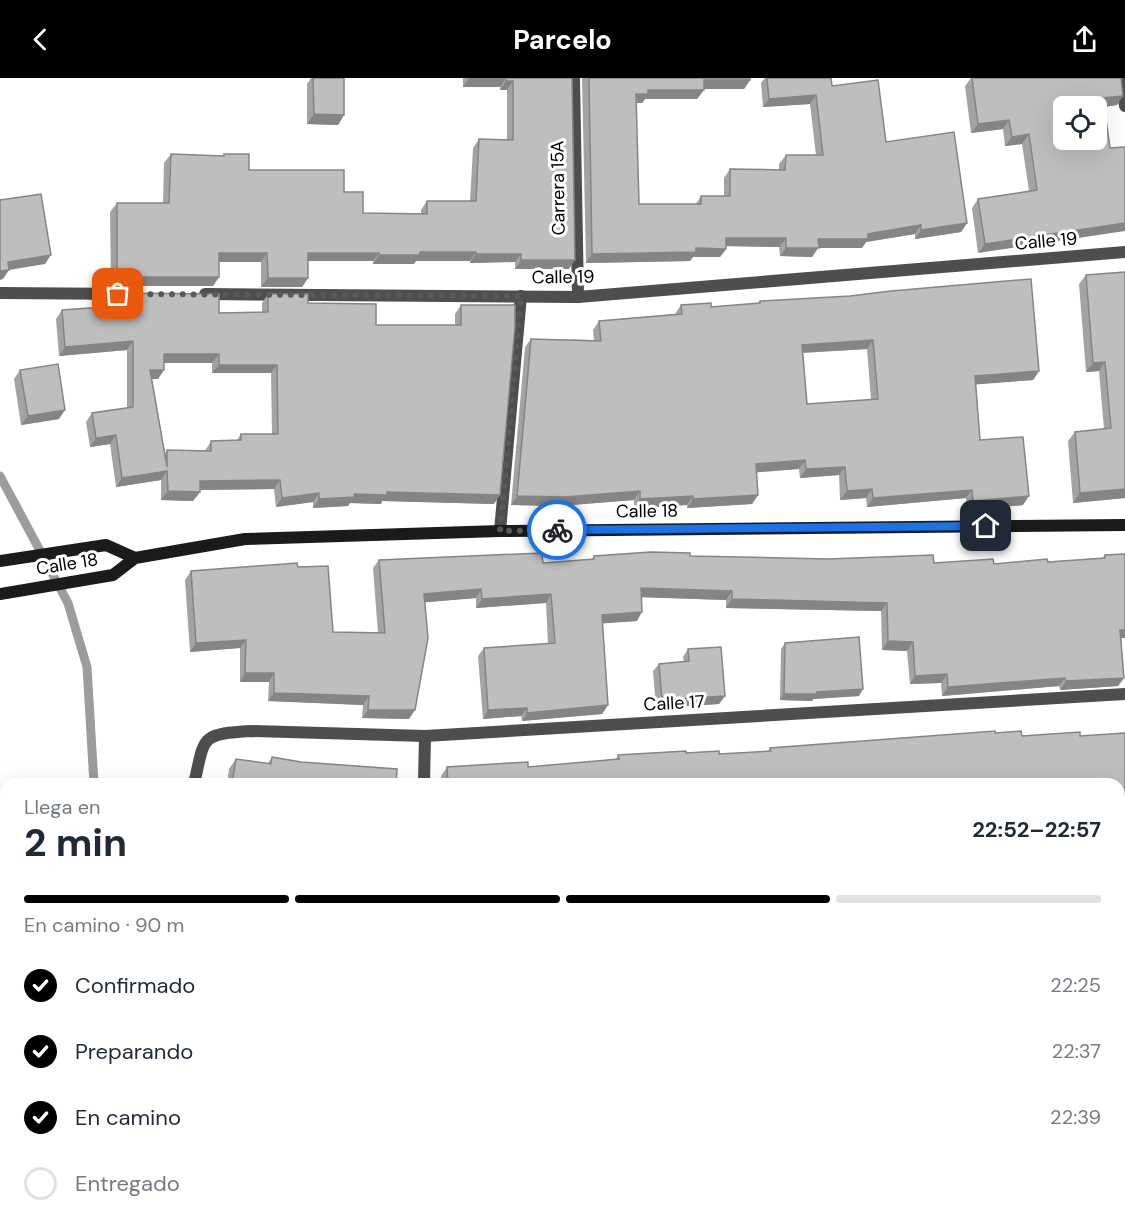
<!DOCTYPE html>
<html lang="es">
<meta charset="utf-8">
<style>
:root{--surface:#fff;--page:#f2f2f3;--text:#1f2937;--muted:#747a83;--line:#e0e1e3;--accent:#000}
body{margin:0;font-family:"DM Sans",sans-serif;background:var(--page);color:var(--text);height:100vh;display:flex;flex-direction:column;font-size:22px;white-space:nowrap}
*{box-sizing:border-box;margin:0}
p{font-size:20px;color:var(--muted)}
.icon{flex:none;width:33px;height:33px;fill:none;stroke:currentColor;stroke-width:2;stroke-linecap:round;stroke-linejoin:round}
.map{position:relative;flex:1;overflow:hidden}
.panel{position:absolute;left:0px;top:700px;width:1125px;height:452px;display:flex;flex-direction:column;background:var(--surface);border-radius:18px 18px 0 0;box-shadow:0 6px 24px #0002}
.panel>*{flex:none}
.tools{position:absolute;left:1053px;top:18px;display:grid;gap:12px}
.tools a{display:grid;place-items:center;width:54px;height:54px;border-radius:9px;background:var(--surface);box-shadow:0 6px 24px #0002;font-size:30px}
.pin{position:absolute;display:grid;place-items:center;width:51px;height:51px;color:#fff;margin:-26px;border-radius:12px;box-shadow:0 3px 9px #0006}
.courier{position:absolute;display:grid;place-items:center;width:60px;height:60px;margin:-30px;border:4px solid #1a73e8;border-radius:50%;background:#fff;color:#222;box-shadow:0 2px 8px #0007}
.overview em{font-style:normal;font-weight:700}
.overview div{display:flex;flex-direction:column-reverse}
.overview{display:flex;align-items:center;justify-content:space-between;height:102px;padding:0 24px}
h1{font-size:39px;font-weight:700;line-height:45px}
.bar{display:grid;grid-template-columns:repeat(4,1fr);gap:9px 6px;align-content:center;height:72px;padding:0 24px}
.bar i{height:8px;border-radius:4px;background:var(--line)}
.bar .current{background:var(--accent)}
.bar p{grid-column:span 4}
ol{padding:0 24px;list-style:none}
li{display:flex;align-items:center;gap:18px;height:66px}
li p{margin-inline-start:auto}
li .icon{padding:6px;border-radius:50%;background:var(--accent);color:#fff;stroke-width:4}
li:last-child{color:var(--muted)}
li i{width:33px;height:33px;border:3px solid var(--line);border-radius:50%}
header{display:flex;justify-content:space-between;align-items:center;height:78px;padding:0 24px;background:var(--accent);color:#fff;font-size:27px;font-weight:700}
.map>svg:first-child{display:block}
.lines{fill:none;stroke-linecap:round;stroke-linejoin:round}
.stream{stroke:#9c9c9c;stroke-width:9}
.minor{stroke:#4e4e4e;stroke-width:12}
.tertiary{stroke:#4e4e4e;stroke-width:12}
.secondary{stroke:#1b1b1b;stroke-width:12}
.wall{fill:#a3a3a3;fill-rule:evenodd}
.shaded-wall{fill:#858585}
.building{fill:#bebebe;stroke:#858585;stroke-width:1.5;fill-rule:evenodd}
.done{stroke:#595959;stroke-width:6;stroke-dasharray:0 10.8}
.route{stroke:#1a73e8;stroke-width:8}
.labels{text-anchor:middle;stroke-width:6;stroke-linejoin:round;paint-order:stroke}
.street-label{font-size:18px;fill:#000;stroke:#fff}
</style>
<header><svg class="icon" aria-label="back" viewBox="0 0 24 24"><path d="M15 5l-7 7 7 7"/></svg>Parcelo<svg class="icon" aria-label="share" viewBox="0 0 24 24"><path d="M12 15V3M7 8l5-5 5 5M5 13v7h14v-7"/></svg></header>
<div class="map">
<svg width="1125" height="1151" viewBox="0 0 1125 1151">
<rect width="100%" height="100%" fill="#fff"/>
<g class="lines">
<g class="stream">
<polyline points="0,398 68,525 87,589 94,706"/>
<polyline points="73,1151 73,1146"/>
</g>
<g class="minor">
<polyline points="574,0 578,219"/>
<polyline points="0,215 134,216"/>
<polyline points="205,216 578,219 1125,174"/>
<polyline points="500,453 521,218"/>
<path d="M194 706C205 659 199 656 251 653L425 658 1125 616"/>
<polyline points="424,706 425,658"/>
<polyline points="1119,1013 1125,1013"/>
<polyline points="0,1048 6,1042"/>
<polyline points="441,1151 441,1146"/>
<polyline points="916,1151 916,1146"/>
</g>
<polyline class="tertiary" points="1121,0 1125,28"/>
<g class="secondary">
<polyline points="0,483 106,467 135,480"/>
<polyline points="0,516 113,497 135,480 245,461 500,453 1125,447"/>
</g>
</g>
<g class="wall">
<polygon points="311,0 344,0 344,37 338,47 307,46 307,6"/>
<polygon points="463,0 572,0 569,191 515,191 515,184 470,185 470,183 416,183 414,186 373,186 373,183 308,183 308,200 302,209 261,209 261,184 219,184 219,199 213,208 111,208 110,134 117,125 163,125 164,85 171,76 222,78 224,76 249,92 344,114 363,135 421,136 421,132 427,123 470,123 473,70 479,61 507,62 507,12 500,12 500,9 463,9"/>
<polygon points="582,0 750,0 750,2 744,11 704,11 697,21 645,21 642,25 636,25 639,126 696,126 701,118 724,118 724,100 730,91 779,92 779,86 786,77 816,77 810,26 763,29 761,5 765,0 831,0 832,8 886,64 967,145 961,154 915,161 915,156 866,164 862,170 818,170 812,179 780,178 779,169 726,168 726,171 720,179 693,179 690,183 586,185"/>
<polygon points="971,0 1117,27 1104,29 1110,70 978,175 972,130 978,121 1029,113 1022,66 1005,68 1003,51 971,55 965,8"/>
<polygon points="1125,194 1125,420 1073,425 1068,363 1075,354 1104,351 1099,293 1086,294 1079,206 1086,197"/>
<path d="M117 215 219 235 262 234V225L268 216 308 225 376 247H455V236L461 227 494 426 382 423 381 426 350 425 348 428 313 430V424L276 429 274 411 200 412V414L193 423 161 422V402L116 409 110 366 90 369 86 344 92 335 127 330V272L59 278 56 241 62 232 111 229V224ZM164 285H212V295H271L272 356H241L237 362 211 363 205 373 167 372 165 375 152 301H158Z"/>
<path d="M760 223 1039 293 1033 302 976 306 980 362 1023 427 967 432 966 420 867 429 866 420 840 422 839 397 800 400 799 391 756 394 758 417 752 426 687 430V427L634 430V422L559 428 511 427 525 269 531 261 594 262 593 252 599 243 675 236 681 227 711 229 758 225ZM867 271 871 322 807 326 803 275Z"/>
<polygon points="20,292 59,341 21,347 14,301"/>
<polygon points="1125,476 1125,560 1121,560 1124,600 1118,608 1060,612 1059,608 942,618 941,605 910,606 907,573 882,572 881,533 726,530 726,522 641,519 637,543 602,545 608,627 602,636 522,643 521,638 483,641 478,578 484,570 548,566 546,525 476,530 476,520 425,524 409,641 362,640 363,627 268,623 269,604 240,604 240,570 190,574 185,502 191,493 298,489 333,554 378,555 373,490 379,482 543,485 592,481 594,478 690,478 994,486 1048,484 1102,480 1105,477"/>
<polygon points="785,565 859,618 813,621 812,623 780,622 781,571"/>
<polygon points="688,571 725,618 719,626 656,630 653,593 659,586 684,584 683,579"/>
<polygon points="995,653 995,655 1021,653 1022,658 1080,654 1080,658 1125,655 1125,828 1119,828 1119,706 442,706 441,698 447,689 528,684 528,689 616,681 618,677 686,673 686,675 719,673 719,676 768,673 770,670"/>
<polygon points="272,679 396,706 227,706 229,691 236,681 268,685"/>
<polygon points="368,1146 415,1146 416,1151 368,1151"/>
<polygon points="476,1146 581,1146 582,1151 476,1151"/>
<polygon points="721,1146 889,1146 889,1147 886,1151 721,1151"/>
<polygon points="980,1146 1019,1146 1019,1151 979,1151"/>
</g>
<g class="shaded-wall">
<polygon points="469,0 506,0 500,9 463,9"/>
<polygon points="704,2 750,2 744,11 697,11"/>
<polygon points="506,3 513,3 507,12 500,12"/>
<polygon points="648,12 704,12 697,21 645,21 642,25 630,25 636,16"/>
<polygon points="816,17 810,26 763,29 769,21"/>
<polygon points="1123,18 1117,27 1096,30 1103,20"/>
<polygon points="314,36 344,37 338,47 307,46"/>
<polygon points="1009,42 1003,51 971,55 978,46"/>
<polygon points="1029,56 1022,66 1005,68 1012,59"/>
<polygon points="967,145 961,154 915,161 921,152"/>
<polygon points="1125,145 1125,153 978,175 985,166"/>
<polygon points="921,147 915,156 866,164 862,170 818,170 812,179 780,178 786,170 818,161 868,156"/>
<polygon points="726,160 786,160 779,169 720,168"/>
<polygon points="696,170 726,171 720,179 693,179 690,183 586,185 592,176"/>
<polygon points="420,174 476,174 470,183 416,183 414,186 373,186 379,177"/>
<polygon points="219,175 267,175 261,184 212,184"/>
<polygon points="308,175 379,175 373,183 302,183"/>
<polygon points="476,176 521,176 515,184 470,185"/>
<polygon points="51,177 45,186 9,192 3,201 0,202 0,193 8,184"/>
<polygon points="521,182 575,182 569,191 515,191"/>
<polygon points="117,199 219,199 213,208 111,208"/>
<polygon points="268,200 308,200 302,209 261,209"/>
<polygon points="873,262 867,271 796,275 802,267"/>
<polygon points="133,263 127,272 59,278 65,269"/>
<polygon points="164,276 219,276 212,285 157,285"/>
<polygon points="1105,284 1099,293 1086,294 1093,285"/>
<polygon points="219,287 277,287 271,295 212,295"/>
<polygon points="150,292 164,292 158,301 144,301"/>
<polygon points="1039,293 1033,302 969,307 975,298"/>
<polygon points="65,332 59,341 21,347 28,338"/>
<polygon points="116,357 110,366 90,369 96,360"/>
<polygon points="805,382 799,391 749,395 756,386"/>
<polygon points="845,389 839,397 800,400 806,391"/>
<polygon points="167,393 161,402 116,409 122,400"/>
<polygon points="280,402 274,411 193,412 200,403"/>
<polygon points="872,411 866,420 840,422 847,413"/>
<polygon points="1125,411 1125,420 1073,425 1080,415"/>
<polygon points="972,412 966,420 867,429 873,420"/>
<polygon points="168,413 200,414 193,423 161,422"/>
<polygon points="640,413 634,422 559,428 511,427 517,418"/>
<polygon points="387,414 500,417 494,426 382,423 381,426 350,425 348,428 313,430 319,421 354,416"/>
<polygon points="319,415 313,424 276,429 282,420"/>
<polygon points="758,417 752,426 687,430 693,421"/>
<polygon points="693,418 687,427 634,430 640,421"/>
<polygon points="1029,418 1023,427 967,432 973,423"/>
<polygon points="641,510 732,513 726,522 635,519"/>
<polygon points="481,511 476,520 418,525 424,516"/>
<polygon points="551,516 546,525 476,530 482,521"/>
<polygon points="732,521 887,525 881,533 726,530"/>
<polygon points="642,534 637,543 596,546 602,537"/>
<polygon points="1120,552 1125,552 1125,560 1114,561"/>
<polygon points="246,562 240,570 190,574 196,565"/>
<polygon points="888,563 913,564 907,573 882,572"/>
<polygon points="245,595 274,595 269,604 240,604"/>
<polygon points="947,596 941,605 910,606 915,598"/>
<polygon points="1065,600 1059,608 942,618 948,609"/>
<polygon points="1124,600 1118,608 1060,612 1066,603"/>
<polygon points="863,611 859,618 813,621 812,623 780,622 784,616"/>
<polygon points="274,615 369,618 363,627 268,623"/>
<polygon points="725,618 719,626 656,630 662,622"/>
<polygon points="608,627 602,636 522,643 527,635"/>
<polygon points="527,630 521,638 483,641 488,632"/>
<polygon points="368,632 415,632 409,641 362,640"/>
<polygon points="1120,820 1125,820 1125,828 1119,828 1119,822"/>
<rect x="1119" y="991" width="6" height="9"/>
<rect x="1119" y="1122" width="6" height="9"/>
</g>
<g class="building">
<polygon points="313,0 344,0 344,37 314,36"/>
<polygon points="485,0 572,0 575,182 521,182 521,176 476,176 476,174 420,174 420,177 379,177 379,175 308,175 308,200 268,200 267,175 219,175 219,199 117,199 117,125 169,125 171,76 224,78 224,76 249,76 249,92 344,92 344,114 363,114 363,135 427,136 427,123 476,123 479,61 513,62 513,3 506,3 506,0"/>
<polygon points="589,0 750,0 750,2 704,2 704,12 648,12 648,16 636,16 639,126 701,126 701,118 730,118 730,91 785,92 786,77 823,77 816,17 769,21 767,0 831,0 832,8 878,2 886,64 954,54 967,145 921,152 921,147 868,156 868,161 818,161 819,170 786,170 786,160 726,160 726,171 696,170 696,174 592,176"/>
<path d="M972 0H1121L1123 18 1103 20 1110 70 1125 69V145L985 166 978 121 1037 112 1029 56 1012 59 1009 42 978 46ZM1064 28H1096V62H1064Z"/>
<polygon points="41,116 51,177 8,184 9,192 0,193 0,122"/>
<polygon points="1125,194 1125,411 1080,415 1075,354 1111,350 1105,284 1093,285 1086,197"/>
<path d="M1031 201 1039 293 975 298 980 362 1023 359 1029 418 973 423 972 412 873 420 872 411 847 413 845 389 806 391 805 382 756 386 758 417 693 421V418L640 421V413L565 419 517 418 531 261 601 263 599 243 682 236 681 227 711 225V229L760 225V223L850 218 891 213ZM873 262 878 321 807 326 802 267Z"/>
<path d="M117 215 219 216V235L268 234V216H308V225L376 226V247H461V227H515V249L500 417 387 414V417L354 416 355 419 319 421V415L282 420 280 402 200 403V414L168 413 167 393 122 400 116 357 96 360 92 335 133 329V263L65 269 62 232 118 228ZM164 276H219V287H277L278 356H241V362L211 363V373L167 372V389L150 292H164Z"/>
<polygon points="58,286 65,332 28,338 20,292"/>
<polygon points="651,474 690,475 690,478 828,481 933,477 934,485 993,481 994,486 1047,481 1048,484 1105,480 1105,477 1125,476 1125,552 1120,552 1124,600 1066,603 1065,600 948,609 947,596 915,598 913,564 888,563 887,525 732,521 732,513 641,510 642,534 602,537 608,627 527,635 527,630 488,632 484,570 555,565 551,516 482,521 481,511 424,516 428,560 415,632 368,632 369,618 274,615 274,595 245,595 246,562 196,565 191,493 297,485 298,489 328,488 333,554 385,555 379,482 542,475 543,485 594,481 594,478"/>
<polygon points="859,559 863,611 817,614 816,616 784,616 785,565"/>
<polygon points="721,569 725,618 662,622 659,586 689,583 688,571"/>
<polygon points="995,653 995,655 1021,653 1022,658 1080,654 1080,658 1125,655 1125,820 1120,820 1119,822 1119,706 448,706 447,689 528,684 528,689 619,681 618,677 686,673 686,675 719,673 719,676 771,673 770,670"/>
<polygon points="272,679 301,684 397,691 396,706 232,706 236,681 271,686"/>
<polygon points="1119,832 1125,835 1125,991 1119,991"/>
<rect x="1119" y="1042" width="6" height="80"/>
<polygon points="375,1146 415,1146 416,1151 375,1151"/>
<polygon points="482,1146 581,1146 582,1151 482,1151"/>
<polygon points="727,1146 889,1146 889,1147 886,1147 886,1151 727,1151"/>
<rect x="985" y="1146" width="34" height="5"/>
<polygon points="244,1149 304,1151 244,1151"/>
</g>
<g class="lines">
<polyline class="done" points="118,216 521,218 500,453 557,452"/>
<polyline class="route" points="557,452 986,448"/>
</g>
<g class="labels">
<g class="street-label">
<text transform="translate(558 110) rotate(-91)" y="6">Carrera 15A</text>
<text transform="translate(1046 163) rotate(-5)" y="6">Calle 19</text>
<text transform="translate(563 199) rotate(-1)" y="6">Calle 19</text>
<text transform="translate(647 433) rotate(-1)" y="6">Calle 18</text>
<text transform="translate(67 486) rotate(-9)" y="6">Calle 18</text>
<text transform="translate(674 625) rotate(-3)" y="6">Calle 17</text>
</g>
</g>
</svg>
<div class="tools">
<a><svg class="icon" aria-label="locate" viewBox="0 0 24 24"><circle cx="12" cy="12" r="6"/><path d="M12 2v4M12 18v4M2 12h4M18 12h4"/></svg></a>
</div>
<div class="pin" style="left:118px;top:216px;background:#ea580c"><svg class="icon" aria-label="bag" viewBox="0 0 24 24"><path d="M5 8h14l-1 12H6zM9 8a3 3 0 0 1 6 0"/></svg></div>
<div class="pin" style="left:986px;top:448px;background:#1f2937"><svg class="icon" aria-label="home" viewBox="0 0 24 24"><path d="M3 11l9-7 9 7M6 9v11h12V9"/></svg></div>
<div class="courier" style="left:557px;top:452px"><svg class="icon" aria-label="bike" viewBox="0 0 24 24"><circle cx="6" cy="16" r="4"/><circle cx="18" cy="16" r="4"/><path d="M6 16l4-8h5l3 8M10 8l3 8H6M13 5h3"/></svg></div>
<section class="panel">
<div class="overview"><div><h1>2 min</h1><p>Llega en</p></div><em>22:52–22:57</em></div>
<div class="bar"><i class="current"></i><i class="current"></i><i class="current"></i><i></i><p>En camino · 90 m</p></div>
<ol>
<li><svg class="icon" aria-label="check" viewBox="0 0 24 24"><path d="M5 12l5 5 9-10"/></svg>Confirmado<p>22:25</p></li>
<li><svg class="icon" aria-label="check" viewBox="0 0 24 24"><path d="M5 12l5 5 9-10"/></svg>Preparando<p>22:37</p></li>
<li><svg class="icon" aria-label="check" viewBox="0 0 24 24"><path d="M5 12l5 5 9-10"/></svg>En camino<p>22:39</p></li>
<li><i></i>Entregado</li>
</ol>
</section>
</div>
